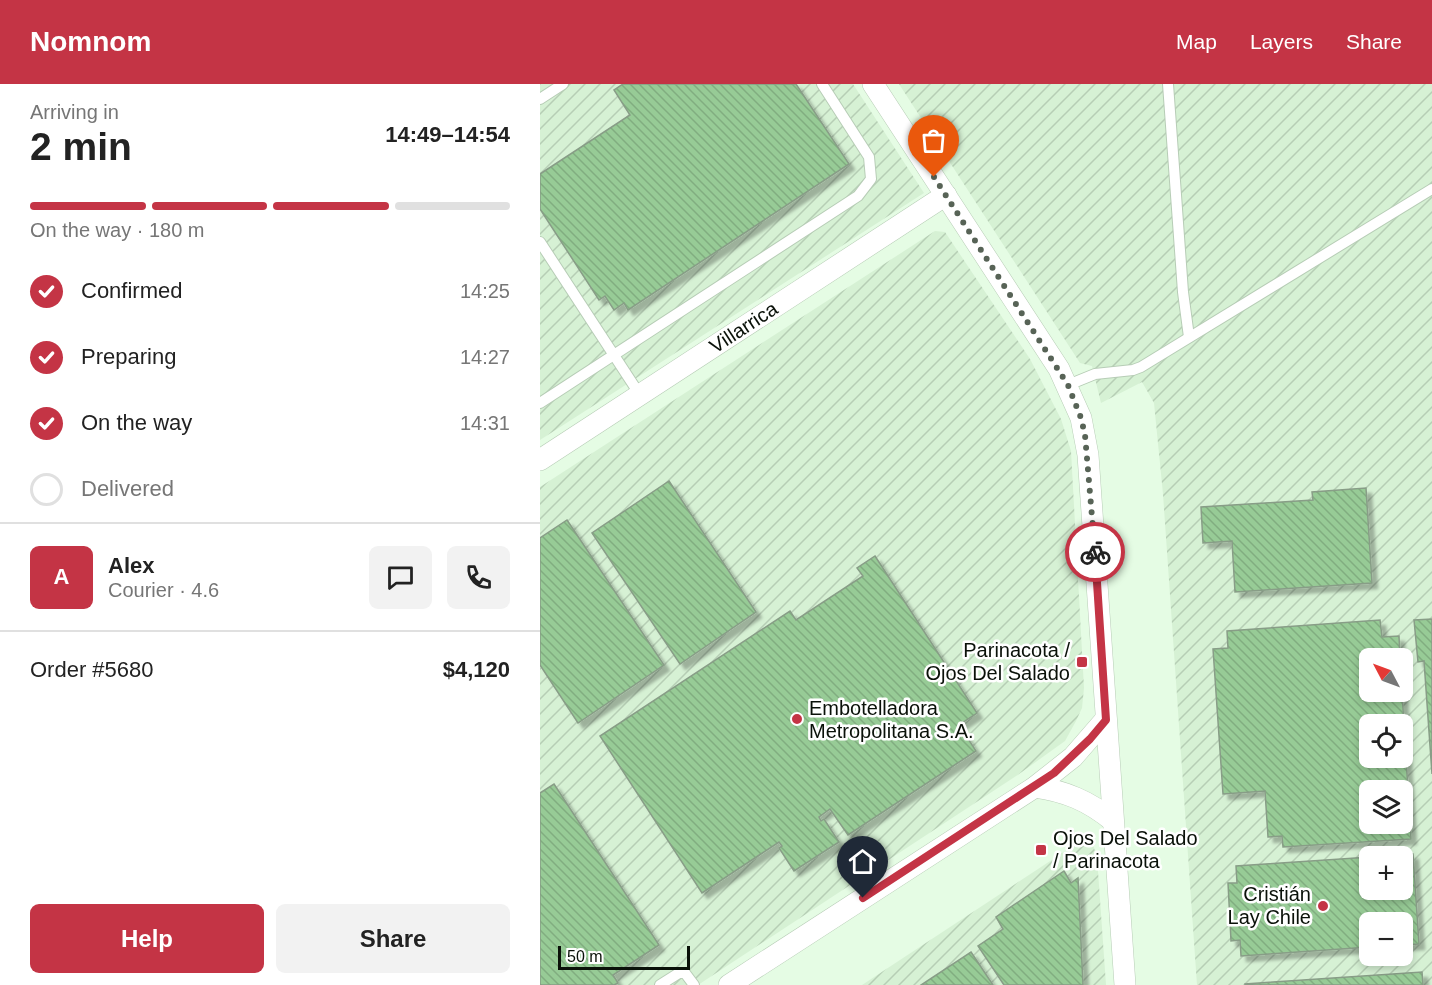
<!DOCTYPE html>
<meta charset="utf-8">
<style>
:root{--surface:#fff;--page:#f2f2f2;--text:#222;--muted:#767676;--line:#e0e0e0;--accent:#c43445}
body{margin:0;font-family:Helvetica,sans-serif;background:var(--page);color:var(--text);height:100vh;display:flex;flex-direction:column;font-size:22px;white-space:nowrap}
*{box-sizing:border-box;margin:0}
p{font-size:20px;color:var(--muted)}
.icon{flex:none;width:33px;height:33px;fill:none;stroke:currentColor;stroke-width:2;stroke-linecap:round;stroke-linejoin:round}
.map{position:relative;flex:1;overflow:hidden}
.details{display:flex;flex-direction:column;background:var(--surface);width:540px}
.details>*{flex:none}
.needle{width:39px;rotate:311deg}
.controls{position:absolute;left:819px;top:564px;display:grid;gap:12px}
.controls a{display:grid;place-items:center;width:54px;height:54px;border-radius:9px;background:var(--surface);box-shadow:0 3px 9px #0003;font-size:30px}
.scale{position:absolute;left:18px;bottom:15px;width:132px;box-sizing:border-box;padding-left:6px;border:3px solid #0a1109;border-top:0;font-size:16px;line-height:21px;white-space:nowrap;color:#0a1109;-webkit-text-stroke:4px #fff;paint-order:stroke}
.pin{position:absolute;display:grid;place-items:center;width:51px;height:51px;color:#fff;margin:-62px -26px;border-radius:50% 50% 50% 0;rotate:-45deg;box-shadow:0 0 6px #0007}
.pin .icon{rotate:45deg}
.courier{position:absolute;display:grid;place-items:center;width:60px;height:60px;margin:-30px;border:4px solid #c43445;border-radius:50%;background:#fff;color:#222;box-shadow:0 2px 8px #0007}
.head em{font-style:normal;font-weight:600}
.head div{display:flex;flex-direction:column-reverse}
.head{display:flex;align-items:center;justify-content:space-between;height:102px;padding:0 30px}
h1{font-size:39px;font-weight:600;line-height:45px}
.bar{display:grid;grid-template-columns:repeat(4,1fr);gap:9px 6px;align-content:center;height:72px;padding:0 30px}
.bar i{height:8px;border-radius:4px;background:var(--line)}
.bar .current{background:var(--accent)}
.bar p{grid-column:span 4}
.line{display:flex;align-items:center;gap:15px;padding:0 30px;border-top:2px solid var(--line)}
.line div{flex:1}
.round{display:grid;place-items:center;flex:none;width:63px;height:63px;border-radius:9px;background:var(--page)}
ol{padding:0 30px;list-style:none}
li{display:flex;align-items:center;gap:18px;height:66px}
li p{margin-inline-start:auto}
li .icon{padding:6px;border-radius:50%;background:var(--accent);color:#fff;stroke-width:4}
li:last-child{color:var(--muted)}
li i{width:33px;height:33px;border:3px solid var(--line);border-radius:50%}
.cta{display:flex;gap:12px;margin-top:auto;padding:12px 30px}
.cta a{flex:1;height:69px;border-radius:9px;background:var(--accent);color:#fff;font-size:24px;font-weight:600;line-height:69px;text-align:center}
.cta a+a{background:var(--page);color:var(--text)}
header{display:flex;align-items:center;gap:36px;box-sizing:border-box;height:84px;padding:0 30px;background:var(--accent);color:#fff}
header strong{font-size:28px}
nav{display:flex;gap:33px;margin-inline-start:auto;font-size:21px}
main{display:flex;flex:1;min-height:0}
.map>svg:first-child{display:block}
.industrial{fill:url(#industrial-furrows);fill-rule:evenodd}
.building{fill:url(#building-back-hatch);stroke:#889d87;stroke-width:1.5;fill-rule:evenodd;filter:url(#shadow)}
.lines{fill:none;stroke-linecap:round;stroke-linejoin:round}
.lane-casing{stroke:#b7cdb6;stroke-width:12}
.street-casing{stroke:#b7cdb6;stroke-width:22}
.lane{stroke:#fff;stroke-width:10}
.street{stroke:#fff;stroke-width:21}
.done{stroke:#576356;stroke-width:6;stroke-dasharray:0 10.8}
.route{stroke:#c43445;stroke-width:8}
.poi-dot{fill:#c43445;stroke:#fff;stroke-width:2}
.labels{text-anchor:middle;stroke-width:5;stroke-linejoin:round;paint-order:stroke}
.street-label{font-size:20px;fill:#0a1109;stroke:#fff}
.poi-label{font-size:20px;fill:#0a1109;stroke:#fff;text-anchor:end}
</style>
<header>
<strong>Nomnom</strong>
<nav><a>Map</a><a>Layers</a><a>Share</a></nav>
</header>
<main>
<section class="details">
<div class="head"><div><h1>2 min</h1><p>Arriving in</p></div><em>14:49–14:54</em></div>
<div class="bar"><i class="current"></i><i class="current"></i><i class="current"></i><i></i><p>On the way · 180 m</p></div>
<ol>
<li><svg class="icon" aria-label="check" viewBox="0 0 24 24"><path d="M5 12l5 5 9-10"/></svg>Confirmed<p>14:25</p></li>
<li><svg class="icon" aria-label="check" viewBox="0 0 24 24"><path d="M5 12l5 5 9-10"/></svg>Preparing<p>14:27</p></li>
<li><svg class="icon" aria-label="check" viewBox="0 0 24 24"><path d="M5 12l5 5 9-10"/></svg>On the way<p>14:31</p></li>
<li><i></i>Delivered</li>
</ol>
<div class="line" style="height:108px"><b class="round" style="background:var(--accent);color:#fff">A</b><div><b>Alex</b><p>Courier · 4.6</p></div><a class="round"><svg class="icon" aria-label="chat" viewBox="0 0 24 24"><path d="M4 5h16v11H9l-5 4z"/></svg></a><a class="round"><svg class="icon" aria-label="phone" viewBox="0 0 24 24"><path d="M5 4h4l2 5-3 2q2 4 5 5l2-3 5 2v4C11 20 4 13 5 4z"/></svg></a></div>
<div class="line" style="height:78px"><div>Order #5680</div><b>$4,120</b></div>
<div class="cta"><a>Help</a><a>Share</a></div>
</section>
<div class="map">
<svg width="892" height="901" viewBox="0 0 892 901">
<defs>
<pattern id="industrial-furrows" width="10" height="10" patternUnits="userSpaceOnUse" patternTransform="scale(1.5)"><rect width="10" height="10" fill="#d6f1d4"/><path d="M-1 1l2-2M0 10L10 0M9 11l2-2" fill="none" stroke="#b6ceb5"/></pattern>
<pattern id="building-back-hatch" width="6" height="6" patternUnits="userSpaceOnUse" patternTransform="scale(1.5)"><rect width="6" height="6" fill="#97cb96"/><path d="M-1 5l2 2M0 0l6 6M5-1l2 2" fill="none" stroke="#81ad80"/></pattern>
<filter id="shadow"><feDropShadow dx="5.5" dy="5.5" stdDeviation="1.5" flood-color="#0004"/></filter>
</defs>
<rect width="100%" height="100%" fill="#e5fce4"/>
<g class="industrial">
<polygon points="0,0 313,0 384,109 0,356"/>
<path d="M359 0H892V901H657L623 410 614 319 602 298 561 319 552 282 540 279ZM830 574H862V608H830ZM830 640H862V674H830ZM830 706H862V740H830ZM830 772H862V806H830ZM830 838H862V872H830Z"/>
<polygon points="395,147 405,148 490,275 521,335 531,367 544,604 542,624 536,637 525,657 479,690 158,901 0,901 0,403"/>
<polygon points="545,754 553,761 557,773 566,901 322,901"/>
</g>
<g class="building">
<polygon points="83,0 256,0 309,80 88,226 84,219 74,226 65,212 59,216 0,125 0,90 90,31 74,6"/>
<polygon points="129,397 216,528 140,580 52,449"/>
<polygon points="826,404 832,499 695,508 692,457 663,459 661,423 773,416 772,408"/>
<polygon points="27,436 124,581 38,639 0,581 0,454"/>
<polygon points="335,472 437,629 419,641 436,667 308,751 290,725 279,733 281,737 284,735 299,758 254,787 239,764 242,762 239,758 162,809 60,652 250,527 256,536 323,492 317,484"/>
<polygon points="892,535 892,690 884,577 878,578 874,536"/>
<path d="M840 536 842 553 859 552 860 574H830V608H862L871 755 743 763 742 752 728 753 725 707 683 710 673 565 688 564 687 547ZM830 640H862V674H830ZM830 706H862V740H830Z"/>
<polygon points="14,700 119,861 73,891 78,899 74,901 0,901 0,709"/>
<polygon points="873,770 879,860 862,861 862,838 830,838 830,863 701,872 700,856 691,857 688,799 697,799 696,782 830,773 830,806 862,806 862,772 835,772"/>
<polygon points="524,787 531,799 538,794 543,901 464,901 438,862 463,845 456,833"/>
<polygon points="431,868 453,901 381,901"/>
<polygon points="882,888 883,901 705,901 705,900"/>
</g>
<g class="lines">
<g class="lane-casing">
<g id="lane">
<polyline points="628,0 643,208 649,253"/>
<polyline points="0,15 23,0"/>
<polyline points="0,158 100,311"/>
<polyline points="528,301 555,290 593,286 601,283 892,105"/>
<polyline points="0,319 318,112 331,95 329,73 282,0"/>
<polyline points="120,901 139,889 145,889 154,901"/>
</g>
</g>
<g class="street-casing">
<g id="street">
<polyline points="333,0 519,285 541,334 548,371 585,901"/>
<path id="s1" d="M0 376 406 111"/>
<path d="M495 703C525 707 549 717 573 737"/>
<polyline points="189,901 495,703 533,673 566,635"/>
</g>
</g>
<use href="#lane" class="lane"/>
<use href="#street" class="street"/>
</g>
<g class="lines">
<polyline class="done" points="394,93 528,301 541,334 545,351 555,468"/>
<polyline class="route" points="323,814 514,689 550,655 566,636 555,468"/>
</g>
<g class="poi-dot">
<rect x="536" y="572" width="12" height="12" rx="3"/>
<circle cx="257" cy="635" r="6"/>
<rect x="495" y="760" width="12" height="12" rx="3"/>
<circle cx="783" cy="822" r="6"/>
</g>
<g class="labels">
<g class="street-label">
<text dy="7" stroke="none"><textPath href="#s1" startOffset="243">Villarrica</textPath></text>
</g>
<g class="poi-label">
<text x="530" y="573">Parinacota /<tspan x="530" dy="23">Ojos Del Salado</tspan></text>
<text x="269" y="631" text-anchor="start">Embotelladora<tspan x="269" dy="23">Metropolitana S.A.</tspan></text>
<text x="513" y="761" text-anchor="start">Ojos Del Salado<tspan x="513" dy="23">/ Parinacota</tspan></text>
<text x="771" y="817">Cristián<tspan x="771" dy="23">Lay Chile</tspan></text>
</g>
</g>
</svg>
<div class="controls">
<a><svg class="needle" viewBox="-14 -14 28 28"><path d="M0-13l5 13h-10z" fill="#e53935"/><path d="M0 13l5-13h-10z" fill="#767676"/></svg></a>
<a><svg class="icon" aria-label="locate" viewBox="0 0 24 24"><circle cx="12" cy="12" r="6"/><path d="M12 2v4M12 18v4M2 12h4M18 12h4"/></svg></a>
<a><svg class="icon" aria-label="layers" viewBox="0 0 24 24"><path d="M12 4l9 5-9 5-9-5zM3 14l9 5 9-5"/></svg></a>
<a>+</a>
<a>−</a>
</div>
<div class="scale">50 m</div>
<div class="pin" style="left:394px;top:93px;background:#ea580c"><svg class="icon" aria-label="bag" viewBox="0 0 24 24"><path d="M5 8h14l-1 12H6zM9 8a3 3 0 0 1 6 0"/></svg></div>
<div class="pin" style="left:323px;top:814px;background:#1f2937"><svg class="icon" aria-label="home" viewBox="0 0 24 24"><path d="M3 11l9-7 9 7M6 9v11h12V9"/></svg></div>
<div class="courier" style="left:555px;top:468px"><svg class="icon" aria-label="bike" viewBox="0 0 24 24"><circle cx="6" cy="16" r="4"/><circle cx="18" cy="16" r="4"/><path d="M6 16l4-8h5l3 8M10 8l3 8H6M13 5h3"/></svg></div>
</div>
</main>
